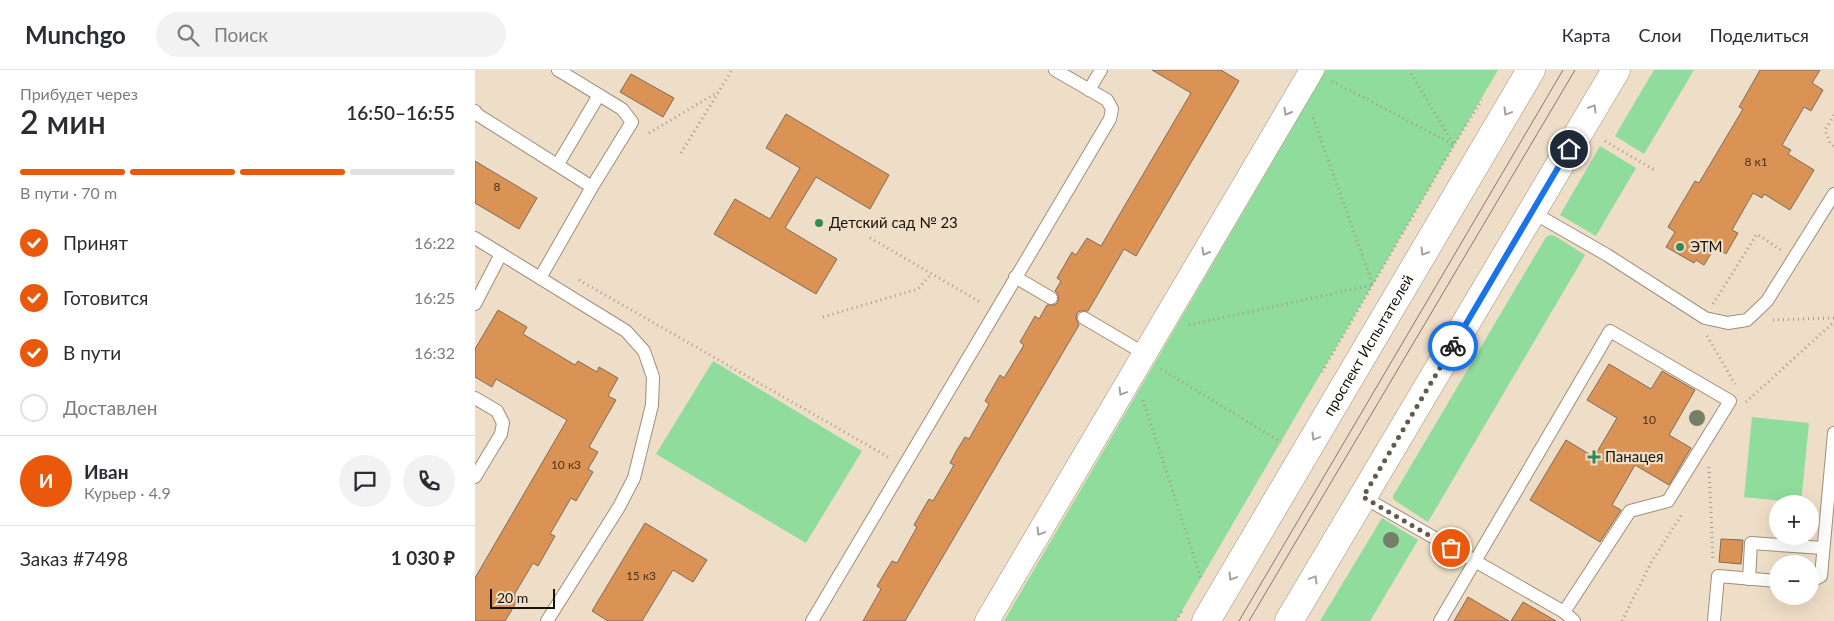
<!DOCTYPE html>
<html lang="ru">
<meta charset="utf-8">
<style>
:root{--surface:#fff;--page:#f2f2f3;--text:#2b2b33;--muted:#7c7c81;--line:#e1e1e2;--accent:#ea580c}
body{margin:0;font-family:Lato,sans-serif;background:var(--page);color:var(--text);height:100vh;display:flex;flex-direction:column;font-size:19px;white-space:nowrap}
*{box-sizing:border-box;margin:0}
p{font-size:16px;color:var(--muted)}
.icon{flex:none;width:28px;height:28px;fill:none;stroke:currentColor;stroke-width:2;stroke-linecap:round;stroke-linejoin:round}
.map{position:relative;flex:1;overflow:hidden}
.panel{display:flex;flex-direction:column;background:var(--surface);width:475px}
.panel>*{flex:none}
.controls{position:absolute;left:1294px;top:425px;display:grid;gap:10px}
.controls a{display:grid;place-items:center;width:50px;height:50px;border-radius:50%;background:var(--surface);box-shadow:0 5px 20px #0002;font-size:25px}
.scale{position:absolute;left:15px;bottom:12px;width:65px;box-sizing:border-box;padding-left:5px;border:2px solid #18120a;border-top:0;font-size:14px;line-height:18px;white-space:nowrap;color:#18120a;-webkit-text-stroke:4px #efdec7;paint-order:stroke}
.pin{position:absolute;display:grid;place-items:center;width:42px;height:42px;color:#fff;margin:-21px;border:2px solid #fff;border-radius:50%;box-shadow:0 1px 5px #0007}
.courier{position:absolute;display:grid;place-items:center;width:50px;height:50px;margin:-25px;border:4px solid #1a73e8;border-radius:50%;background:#fff;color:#222;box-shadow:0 1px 6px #0007}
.head em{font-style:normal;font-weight:600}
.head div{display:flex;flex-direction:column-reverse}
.head{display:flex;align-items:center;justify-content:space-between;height:85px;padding:0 20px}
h1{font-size:32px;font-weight:600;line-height:38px}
.bar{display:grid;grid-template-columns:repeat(4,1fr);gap:8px 5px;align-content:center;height:60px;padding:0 20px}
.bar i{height:6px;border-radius:4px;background:var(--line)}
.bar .on{background:var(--accent)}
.bar p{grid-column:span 4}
.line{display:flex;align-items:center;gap:12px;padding:0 20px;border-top:1px solid var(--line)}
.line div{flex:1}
.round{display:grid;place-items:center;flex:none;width:52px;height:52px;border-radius:26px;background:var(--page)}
ol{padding:0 20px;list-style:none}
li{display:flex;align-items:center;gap:15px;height:55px}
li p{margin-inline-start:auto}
li .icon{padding:5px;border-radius:50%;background:var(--accent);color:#fff;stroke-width:4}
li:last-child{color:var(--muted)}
li i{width:28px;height:28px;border:2px solid var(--line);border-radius:50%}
header{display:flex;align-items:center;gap:30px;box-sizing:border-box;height:70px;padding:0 25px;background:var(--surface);border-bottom:1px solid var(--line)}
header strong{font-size:24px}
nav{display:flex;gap:28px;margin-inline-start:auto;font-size:18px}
.search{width:350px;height:45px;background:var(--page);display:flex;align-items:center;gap:12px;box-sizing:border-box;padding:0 18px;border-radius:28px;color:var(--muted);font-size:19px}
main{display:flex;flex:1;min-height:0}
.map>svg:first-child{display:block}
.green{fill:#8fdc9d}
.building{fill:#da9354;stroke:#7f6b5a}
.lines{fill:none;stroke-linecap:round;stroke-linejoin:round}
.service-casing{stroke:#9f8f7a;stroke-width:14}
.minor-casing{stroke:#9f8f7a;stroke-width:25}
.secondary-casing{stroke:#9f8f7a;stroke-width:29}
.path{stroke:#a99b89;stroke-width:3;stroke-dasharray:1 4;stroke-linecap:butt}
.service{stroke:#fff;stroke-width:12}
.minor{stroke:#fff;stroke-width:24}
.secondary{stroke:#fff;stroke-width:28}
.tram{stroke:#847969;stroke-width:1}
.tree{fill:#757f67}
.oneway{stroke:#a3a09d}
.done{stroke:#63594c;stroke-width:5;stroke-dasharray:0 9}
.route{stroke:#1a73e8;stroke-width:6}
.poi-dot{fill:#34895c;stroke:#efdec7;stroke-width:2}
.labels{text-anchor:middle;stroke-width:4.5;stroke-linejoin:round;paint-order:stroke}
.number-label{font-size:12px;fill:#48321c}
.poi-label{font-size:15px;fill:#18120a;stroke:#efdec7;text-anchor:start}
.street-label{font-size:15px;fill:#18120a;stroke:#efdec7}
</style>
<header>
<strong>Munchgo</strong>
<div class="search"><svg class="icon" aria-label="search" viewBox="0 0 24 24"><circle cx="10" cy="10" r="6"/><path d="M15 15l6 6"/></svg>Поиск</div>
<nav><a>Карта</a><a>Слои</a><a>Поделиться</a></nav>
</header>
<main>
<section class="panel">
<div class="head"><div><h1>2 мин</h1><p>Прибудет через</p></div><em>16:50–16:55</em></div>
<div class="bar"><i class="on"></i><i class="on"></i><i class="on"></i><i></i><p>В пути · 70 m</p></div>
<ol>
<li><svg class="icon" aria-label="check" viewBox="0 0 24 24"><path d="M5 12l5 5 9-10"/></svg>Принят<p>16:22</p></li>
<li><svg class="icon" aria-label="check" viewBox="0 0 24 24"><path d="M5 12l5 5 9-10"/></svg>Готовится<p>16:25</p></li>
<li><svg class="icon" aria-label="check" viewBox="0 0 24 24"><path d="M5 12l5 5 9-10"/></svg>В пути<p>16:32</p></li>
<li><i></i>Доставлен</li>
</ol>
<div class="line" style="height:90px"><b class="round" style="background:var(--accent);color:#fff">И</b><div><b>Иван</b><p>Курьер · 4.9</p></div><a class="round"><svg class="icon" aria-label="chat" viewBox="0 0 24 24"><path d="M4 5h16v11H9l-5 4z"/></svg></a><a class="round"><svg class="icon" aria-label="phone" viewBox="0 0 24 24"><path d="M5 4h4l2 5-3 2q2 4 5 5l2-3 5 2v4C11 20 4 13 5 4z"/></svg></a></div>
<div class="line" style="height:65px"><div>Заказ #7498</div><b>1 030 ₽</b></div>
</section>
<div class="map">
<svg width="1359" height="551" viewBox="0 0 1359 551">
<rect width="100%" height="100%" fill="#efdec7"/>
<g class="green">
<polygon points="851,0 1023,0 701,551 529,551"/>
<polygon points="1179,0 1219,0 1169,84 1140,66"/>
<polygon points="1125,76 1161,98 1121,166 1085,145"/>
<polygon points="1075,165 1080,166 1110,185 953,452 919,430 918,426 1071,167"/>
<polygon points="238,291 387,381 331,473 181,384"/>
<polygon points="1277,347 1334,353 1326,433 1269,427"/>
<polygon points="907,448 943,470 895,551 845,551"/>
</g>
<g class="building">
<polygon points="677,0 746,0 764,11 661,186 649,179 613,241 605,241 602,243 601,248 604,255 430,551 388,551 406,519 402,516 417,491 422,493 442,457 439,455 454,429 458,431 479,395 475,393 482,380 490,367 494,369 514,334 510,331 525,305 529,308 549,275 545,272 560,246 564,249 572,235 580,235 583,232 583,224 580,221 586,211 582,208 597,182 601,185 612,168 626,176 716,23"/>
<polygon points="1285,0 1345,0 1337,13 1348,20 1336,41 1329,37 1307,75 1316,80 1313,84 1339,100 1315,140 1289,124 1287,128 1278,123 1257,160 1263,163 1251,184 1240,177 1229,195 1221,190 1219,193 1191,177 1200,162 1193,157 1220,111 1224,113 1268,39 1264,37"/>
<polygon points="156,4 199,28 188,47 145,22"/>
<polygon points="311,44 414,105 395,139 341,107 310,158 362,189 341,224 239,164 260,129 295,149 325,98 291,78"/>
<polygon points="0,91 62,128 44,159 0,133"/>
<polygon points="23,240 52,257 48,264 100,295 103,291 122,302 124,297 143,308 133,326 141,330 114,377 123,382 113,399 118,402 101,431 96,428 75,464 80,466 63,496 58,493 39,525 44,528 30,551 0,551 0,508 92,350 21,309 17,317 0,307 0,279"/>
<polygon points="1134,294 1176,319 1187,301 1220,320 1194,365 1216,378 1194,415 1160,395 1137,435 1146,440 1125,472 1055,430 1091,370 1119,387 1142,348 1112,330"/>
<polygon points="170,453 232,490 218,512 198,500 167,551 133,551 117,541"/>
<polygon points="1246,469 1268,470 1266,494 1244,492"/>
<polygon points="993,527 1034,551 979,551"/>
<polygon points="1048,532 1081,551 1036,551"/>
</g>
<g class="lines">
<g class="service-casing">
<g id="service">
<polyline points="83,0 147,39 157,52 117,117"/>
<polyline points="614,20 626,0"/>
<polyline points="0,41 3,45 117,117 65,208"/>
<polyline points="83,94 124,25"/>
<polyline points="1057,142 1132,185 1230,248 1253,253 1272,250 1292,231 1359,124"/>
<polyline points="0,168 151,261 169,281 178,307 177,335 159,408 144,437 72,551"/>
<polyline points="540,207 576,228"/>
<polyline points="0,234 26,184"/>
<polyline points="609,248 670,284"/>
<polyline points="0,328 22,341 28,353 26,364 0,407"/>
<polyline points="888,427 1089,542 1099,551"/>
<polyline points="1274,509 1276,473 1348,478"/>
<polyline points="1335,512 1346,506 1359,363"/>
<polyline points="337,551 635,49 637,39 632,30 580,0"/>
<polyline points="965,551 1135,261 1255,331 1193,431 1155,441 1089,542"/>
<polyline points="1239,551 1243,506 1302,511"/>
</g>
</g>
<g class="minor-casing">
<polyline id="minor" points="512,551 837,0"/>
</g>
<g class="secondary-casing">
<g id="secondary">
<path id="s1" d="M731 551 1056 0"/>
<polyline points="814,551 1141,0"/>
</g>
</g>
<g class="path">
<polyline points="857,11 979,75 934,0"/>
<polyline points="1359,45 1350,60 1355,73 1359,76"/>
<polyline points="174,63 243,22"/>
<polyline points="1130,71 1181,101"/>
<polyline points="206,83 257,0"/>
<polyline points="395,168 507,233"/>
<polyline points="104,210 415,388"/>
<polyline points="1238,234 1282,164 1306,180"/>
<polyline points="348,247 443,219 456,204"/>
<polyline points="1298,250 1359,248"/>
<polyline points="714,255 898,215 837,45"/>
<polyline points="1232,266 1260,314"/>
<polyline points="686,299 806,372"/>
<polyline points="847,302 979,75 1007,30"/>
<polyline points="668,330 726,508"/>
<polyline points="1271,332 1359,252"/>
<polyline points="1234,397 1238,491"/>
<polyline points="701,551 707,541"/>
<polyline points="1147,551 1177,491 1207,444"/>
</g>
<use href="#service" class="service"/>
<use href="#minor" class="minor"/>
<use href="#secondary" class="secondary"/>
<g class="tram">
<polyline points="764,551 1088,0"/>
<polyline points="774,551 1100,0"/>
</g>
</g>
<g class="tree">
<circle cx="1222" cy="348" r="8"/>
<circle cx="916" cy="470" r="8"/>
</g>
<defs><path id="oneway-chevron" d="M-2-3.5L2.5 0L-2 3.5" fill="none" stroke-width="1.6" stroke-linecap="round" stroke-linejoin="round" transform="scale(1.25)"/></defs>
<g class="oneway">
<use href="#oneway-chevron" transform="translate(1118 38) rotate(-59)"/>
<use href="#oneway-chevron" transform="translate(812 42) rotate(120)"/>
<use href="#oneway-chevron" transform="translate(1032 42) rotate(121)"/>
<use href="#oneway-chevron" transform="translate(730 182) rotate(120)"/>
<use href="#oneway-chevron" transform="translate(949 182) rotate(121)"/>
<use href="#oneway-chevron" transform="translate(647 322) rotate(121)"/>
<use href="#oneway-chevron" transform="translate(840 367) rotate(121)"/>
<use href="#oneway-chevron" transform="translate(565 462) rotate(121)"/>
<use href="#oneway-chevron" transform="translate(757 507) rotate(121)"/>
<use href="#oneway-chevron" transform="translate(839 509) rotate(-59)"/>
</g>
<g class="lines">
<polyline class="done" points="976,478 888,427 978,276"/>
<polyline class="route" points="978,276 1094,79"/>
</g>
<g class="poi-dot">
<circle cx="344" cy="153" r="5"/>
<circle cx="1205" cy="177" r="5"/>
<path d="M1116.5 379.5h5v5h5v5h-5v5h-5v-5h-5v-5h5z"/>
</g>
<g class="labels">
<g class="number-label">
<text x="1281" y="96">8 к1</text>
<text x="22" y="121">8</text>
<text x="1174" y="354">10</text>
<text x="91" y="399">10 к3</text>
<text x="166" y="510">15 к3</text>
</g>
<g class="poi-label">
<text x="354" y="158">Детский сад № 23</text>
<text x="1215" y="182">ЭТМ</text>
<text x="1130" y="392">Панацея</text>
</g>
<g class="street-label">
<text dy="5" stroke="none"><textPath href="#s1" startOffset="320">проспект Испытателей</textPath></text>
</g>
</g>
</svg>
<div class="controls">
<a>+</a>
<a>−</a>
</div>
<div class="scale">20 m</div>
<div class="pin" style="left:976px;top:478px;background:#ea580c"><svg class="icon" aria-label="bag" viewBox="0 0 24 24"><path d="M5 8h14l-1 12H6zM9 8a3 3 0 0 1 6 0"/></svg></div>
<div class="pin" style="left:1094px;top:79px;background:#1f2937"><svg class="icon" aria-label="home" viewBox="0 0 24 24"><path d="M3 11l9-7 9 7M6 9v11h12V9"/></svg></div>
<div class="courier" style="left:978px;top:276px"><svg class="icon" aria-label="bike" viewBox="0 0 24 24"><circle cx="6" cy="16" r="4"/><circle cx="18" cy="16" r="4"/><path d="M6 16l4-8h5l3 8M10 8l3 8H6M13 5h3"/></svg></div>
</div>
</main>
